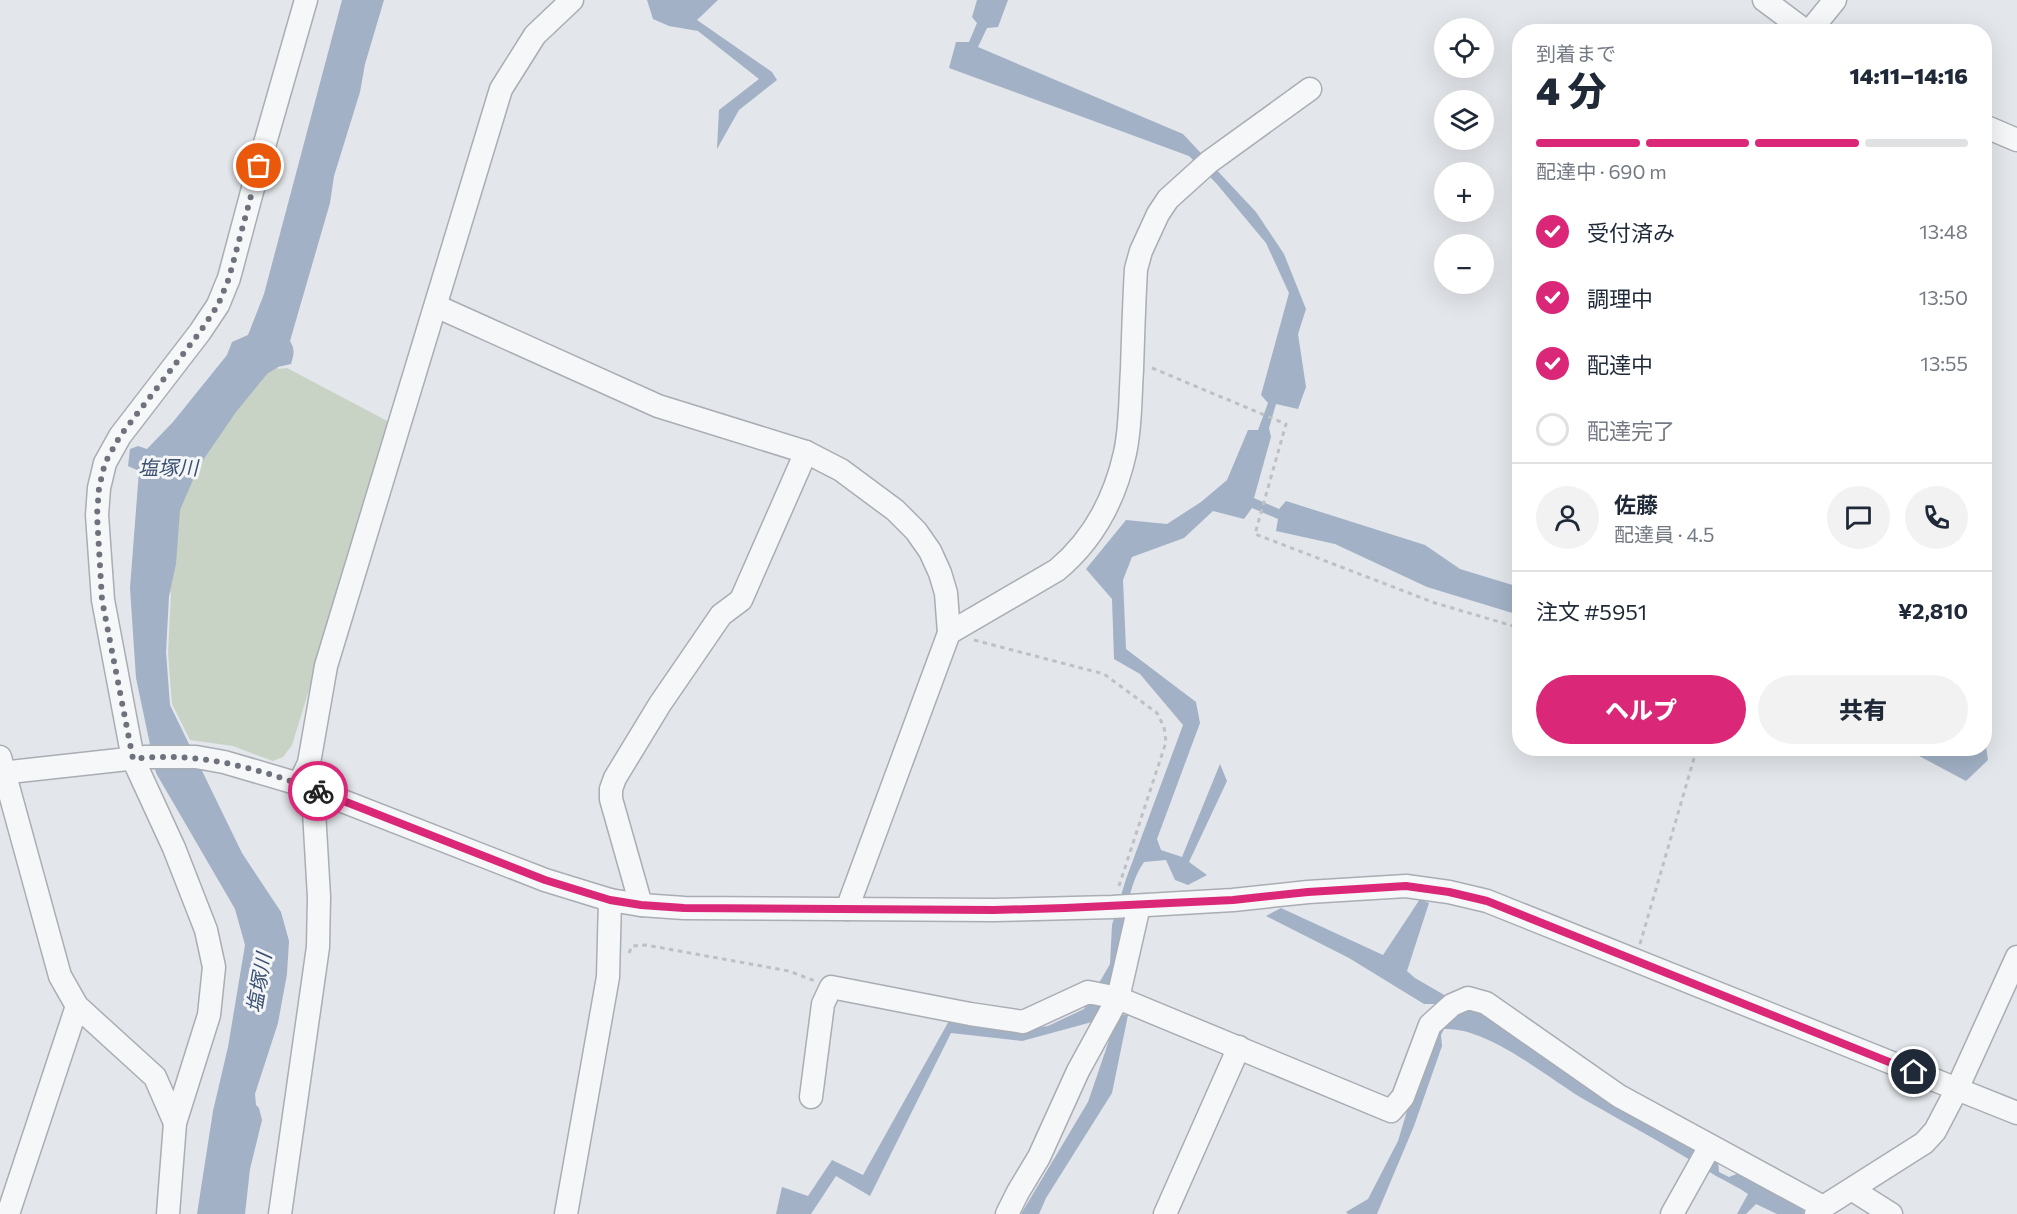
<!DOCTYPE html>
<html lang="ja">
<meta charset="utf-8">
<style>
:root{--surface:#fff;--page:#f2f2f3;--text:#1f2937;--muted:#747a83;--line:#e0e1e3;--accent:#db2777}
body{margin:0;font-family:Commissioner,"Noto Sans JP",sans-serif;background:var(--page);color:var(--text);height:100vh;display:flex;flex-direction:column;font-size:22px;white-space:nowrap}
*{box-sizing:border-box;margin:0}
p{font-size:20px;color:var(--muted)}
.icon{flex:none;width:33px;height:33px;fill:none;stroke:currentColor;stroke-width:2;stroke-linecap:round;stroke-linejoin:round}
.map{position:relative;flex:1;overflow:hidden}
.panel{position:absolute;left:1512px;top:24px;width:480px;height:732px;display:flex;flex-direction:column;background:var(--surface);border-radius:24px;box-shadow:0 6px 24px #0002}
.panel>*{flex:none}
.controls{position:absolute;left:1434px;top:18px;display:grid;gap:12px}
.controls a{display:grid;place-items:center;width:60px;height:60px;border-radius:50%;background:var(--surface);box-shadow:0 6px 24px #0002;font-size:30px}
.pin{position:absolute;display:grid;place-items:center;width:51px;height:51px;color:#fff;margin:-26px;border:3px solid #fff;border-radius:50%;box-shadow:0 2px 6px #0007}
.courier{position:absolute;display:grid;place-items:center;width:60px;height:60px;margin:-30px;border:4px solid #db2777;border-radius:50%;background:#fff;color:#222;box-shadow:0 2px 8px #0007}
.overview em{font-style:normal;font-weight:800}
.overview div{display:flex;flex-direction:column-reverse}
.overview{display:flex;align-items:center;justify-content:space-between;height:102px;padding:0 24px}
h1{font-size:39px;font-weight:800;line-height:45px}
.bar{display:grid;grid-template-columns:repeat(4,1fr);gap:9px 6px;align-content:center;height:72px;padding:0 24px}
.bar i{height:8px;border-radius:4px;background:var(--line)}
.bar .current{background:var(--accent)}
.bar p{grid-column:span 4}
.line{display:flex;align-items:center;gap:15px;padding:0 24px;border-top:2px solid var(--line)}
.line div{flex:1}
.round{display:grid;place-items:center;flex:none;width:63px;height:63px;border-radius:32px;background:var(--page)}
ol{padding:0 24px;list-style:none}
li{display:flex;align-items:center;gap:18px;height:66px}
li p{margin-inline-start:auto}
li .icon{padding:6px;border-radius:50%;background:var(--accent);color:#fff;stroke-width:4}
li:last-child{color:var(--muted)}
li i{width:33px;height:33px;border:3px solid var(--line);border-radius:50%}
.action{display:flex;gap:12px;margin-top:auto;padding:12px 24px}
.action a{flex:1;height:69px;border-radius:36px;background:var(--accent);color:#fff;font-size:24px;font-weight:800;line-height:69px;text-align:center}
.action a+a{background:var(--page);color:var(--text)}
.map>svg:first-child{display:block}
.green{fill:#c8d3c5}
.water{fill:#a2b1c6}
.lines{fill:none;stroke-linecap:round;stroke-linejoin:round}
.minor-casing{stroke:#a9adb4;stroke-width:25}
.path{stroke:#bec0c5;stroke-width:3;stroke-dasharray:4.5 4.5;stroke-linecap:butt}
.minor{stroke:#f6f7f9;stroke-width:22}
.done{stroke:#6d727c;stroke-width:6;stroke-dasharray:0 10.8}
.route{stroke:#db2777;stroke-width:8}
.labels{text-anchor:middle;stroke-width:6;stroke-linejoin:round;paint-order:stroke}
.water-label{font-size:20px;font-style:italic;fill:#3b5071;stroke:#f3f5f7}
</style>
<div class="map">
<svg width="2017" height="1214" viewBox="0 0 2017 1214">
<rect width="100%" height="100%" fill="#e3e6ea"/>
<polygon class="green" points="278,367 278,369 287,368 391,423 292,745 283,757 273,761 233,746 190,740 172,704 168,653 171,594 170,591 169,596 170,487 259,376"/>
<g class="water">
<path d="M342 0H384L365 64 360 92 334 176 330 203 290 341C295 349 294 354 291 364L278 367 267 374 236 412 199 466 180 510 176 564 169 596 166 652 170 705 242 853 281 912 289 941 287 974 278 1023 255 1094 256 1105 259 1108 262 1120 250 1169 245 1214H197L213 1111 228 1047 245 945 235 909 156 773 136 678 130 588 139 471 128 466 130 449 138 446 147 449 173 422 227 355 232 342 248 335 264 294Z"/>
<polygon points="647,0 718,0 697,20 772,72 777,80 739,110 717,149 719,110 759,79 698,31 669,26 653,19"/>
<path d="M977 0H1008L998 27 987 28 978 47 1183 134 1256 212 1284 254 1306 309 1298 334 1306 387 1298 409 1276 404 1269 428 1271 437 1254 498 1279 509 1286 501 1425 545 1460 569 1519 587V615L1427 587 1335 544 1276 531 1278 519 1252 508 1244 519 1213 511 1184 538 1132 557 1123 580 1126 649 1196 702 1200 723 1157 839 1161 850 1182 857 1220 764 1227 781 1189 862 1207 875 1188 885 1175 880 1166 860 1144 862C1124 891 1127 929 1118 961 1112 981 1103 1004 1092 1022L1022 1041 951 1033 870 1196 836 1176 811 1214H776L782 1187 808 1196 832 1160 863 1175 950 1019 1012 1031 1048 1026 1084 1009 1110 964 1112 925 1126 879 1183 725 1140 674 1114 659 1112 599 1086 569 1126 520 1167 524 1201 502 1227 480 1248 430H1258L1268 403 1261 395 1289 293 1266 243 1216 183 1189 156 949 68 956 42H969L977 23 972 17Z"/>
<polygon points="1985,745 1986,746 1988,760 1966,781 1906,749 1984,748"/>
<polygon points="1420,899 1429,903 1407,971 1415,978 1446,996 1440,1004 1424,1004 1349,958 1266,916 1281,908 1383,955"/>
<path d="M1469 1006 1483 1010 1698 1150 1710 1162 1718 1161 1719 1172 1729 1177 1739 1173 1803 1207 1804 1214H1777L1756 1204 1746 1214H1737L1748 1194C1738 1187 1727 1182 1716 1176 1674 1149 1629 1125 1585 1100 1547 1078 1489 1027 1444 1029L1441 1035 1442 1046 1414 1126 1377 1214H1348L1346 1212 1368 1199 1398 1141 1407 1111 1439 1031 1448 1018Z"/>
<polygon points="1118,1014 1128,1015 1112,1093 1046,1198 1039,1214 1021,1214 1088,1102"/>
</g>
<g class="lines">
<g class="minor-casing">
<g id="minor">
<polyline points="1764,0 1807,32"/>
<polyline points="1809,32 1835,0"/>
<polyline points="1984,126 2017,140"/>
<polyline points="436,306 658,406 806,452 841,470 895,510 916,531 930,551 940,573 946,593 949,633 847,909"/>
<path d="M949 633 1057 570C1093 540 1115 498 1125 453 1131 426 1130 398 1132 370 1133 337 1134 303 1136 269L1141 251 1158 214 1168 199 1209 162 1310 89"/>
<polyline points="0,757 60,976 77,1006 155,1077 175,1123"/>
<polyline points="0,773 146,757 196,757 224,762 299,784 545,880 610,900 641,905 684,908 994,910 1112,907 1233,900 1308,892 1406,886 1449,892 1487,901 1957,1089 2017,957"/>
<polyline points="641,905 611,799 611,789 615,778 660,704 721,615 741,600 806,452"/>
<polyline points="811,1097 823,1004 831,987 970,1014 1023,1022 1088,992 1118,998 1391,1111 1403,1097 1430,1025 1452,1005 1468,998 1486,1003 1619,1096 1823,1207"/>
<polyline points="1853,1190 1891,1214"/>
<polyline points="8,1214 77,1006"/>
<polyline points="168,1214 175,1123 209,1015 214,967 206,930 174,848 133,759 103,600 97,515 99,488 105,463 120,436 200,332 218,305 229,278 265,143 306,0"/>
<polyline points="280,1214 318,947 319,897 314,811 299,784 309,763 326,666 501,89 535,35 572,0"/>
<polyline points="566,1214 608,977 610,900"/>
<polyline points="1007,1214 1018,1192 1039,1157 1078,1071 1118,998 1139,906"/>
<polyline points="1165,1214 1239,1047"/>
<polyline points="1672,1214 1710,1146"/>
<polyline points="1816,1214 1823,1207 1924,1143 1935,1131 1957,1089 2017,1113"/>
</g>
</g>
<g class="path">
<polyline points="1152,368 1286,424 1255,534 1435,603 1520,628"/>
<polyline points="974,640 1104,674 1157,713 1164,727 1166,742 1118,889"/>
<polyline points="1640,944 1697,748"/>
<polyline points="629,953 632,946 646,945 789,971 815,981"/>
</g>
<use href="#minor" class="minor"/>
</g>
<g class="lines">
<path class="done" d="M259 166 229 278 218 305 200 332 120 436 105 463 99 488 97 515 102 600 133 759C199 751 257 768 318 791"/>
<polyline class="route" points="318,791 545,880 610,900 641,905 684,908 994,910 1065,908 1233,900 1308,892 1406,886 1449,892 1487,901 1914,1072"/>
</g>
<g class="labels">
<g class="water-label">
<text x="168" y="475">塩塚川</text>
<text transform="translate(259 983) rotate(-80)" y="7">塩塚川</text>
</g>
</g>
</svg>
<div class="controls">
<a><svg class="icon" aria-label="locate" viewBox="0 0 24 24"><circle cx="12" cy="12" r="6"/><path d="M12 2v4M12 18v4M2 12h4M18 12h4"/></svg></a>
<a><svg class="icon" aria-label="layers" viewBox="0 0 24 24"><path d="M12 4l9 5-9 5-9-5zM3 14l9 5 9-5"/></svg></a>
<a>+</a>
<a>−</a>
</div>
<div class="pin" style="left:259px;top:166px;background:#ea580c"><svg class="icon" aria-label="bag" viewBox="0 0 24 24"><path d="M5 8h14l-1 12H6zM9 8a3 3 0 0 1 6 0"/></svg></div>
<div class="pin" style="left:1914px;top:1072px;background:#1f2937"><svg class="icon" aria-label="home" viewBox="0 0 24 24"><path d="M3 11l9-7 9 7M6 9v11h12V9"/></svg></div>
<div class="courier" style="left:318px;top:791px"><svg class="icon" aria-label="bike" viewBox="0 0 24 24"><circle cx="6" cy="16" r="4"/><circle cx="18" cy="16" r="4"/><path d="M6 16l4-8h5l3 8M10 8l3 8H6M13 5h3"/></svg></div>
<section class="panel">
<div class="overview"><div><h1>4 分</h1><p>到着まで</p></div><em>14:11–14:16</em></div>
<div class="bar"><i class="current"></i><i class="current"></i><i class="current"></i><i></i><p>配達中 · 690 m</p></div>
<ol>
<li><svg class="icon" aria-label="check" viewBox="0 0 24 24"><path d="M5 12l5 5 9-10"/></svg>受付済み<p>13:48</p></li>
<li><svg class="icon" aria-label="check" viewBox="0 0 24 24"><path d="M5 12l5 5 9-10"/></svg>調理中<p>13:50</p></li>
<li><svg class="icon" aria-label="check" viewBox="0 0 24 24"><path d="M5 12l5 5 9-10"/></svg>配達中<p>13:55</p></li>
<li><i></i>配達完了</li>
</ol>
<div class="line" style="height:108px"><a class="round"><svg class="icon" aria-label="person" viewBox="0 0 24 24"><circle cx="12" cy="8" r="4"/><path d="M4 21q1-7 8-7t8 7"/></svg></a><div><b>佐藤</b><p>配達員 · 4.5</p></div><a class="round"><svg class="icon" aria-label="chat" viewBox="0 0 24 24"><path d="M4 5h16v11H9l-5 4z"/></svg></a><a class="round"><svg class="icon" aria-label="phone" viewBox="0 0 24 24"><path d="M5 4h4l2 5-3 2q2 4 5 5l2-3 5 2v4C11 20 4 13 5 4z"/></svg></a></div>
<div class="line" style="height:78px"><div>注文 #5951</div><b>¥2,810</b></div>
<div class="action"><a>ヘルプ</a><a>共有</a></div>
</section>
</div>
